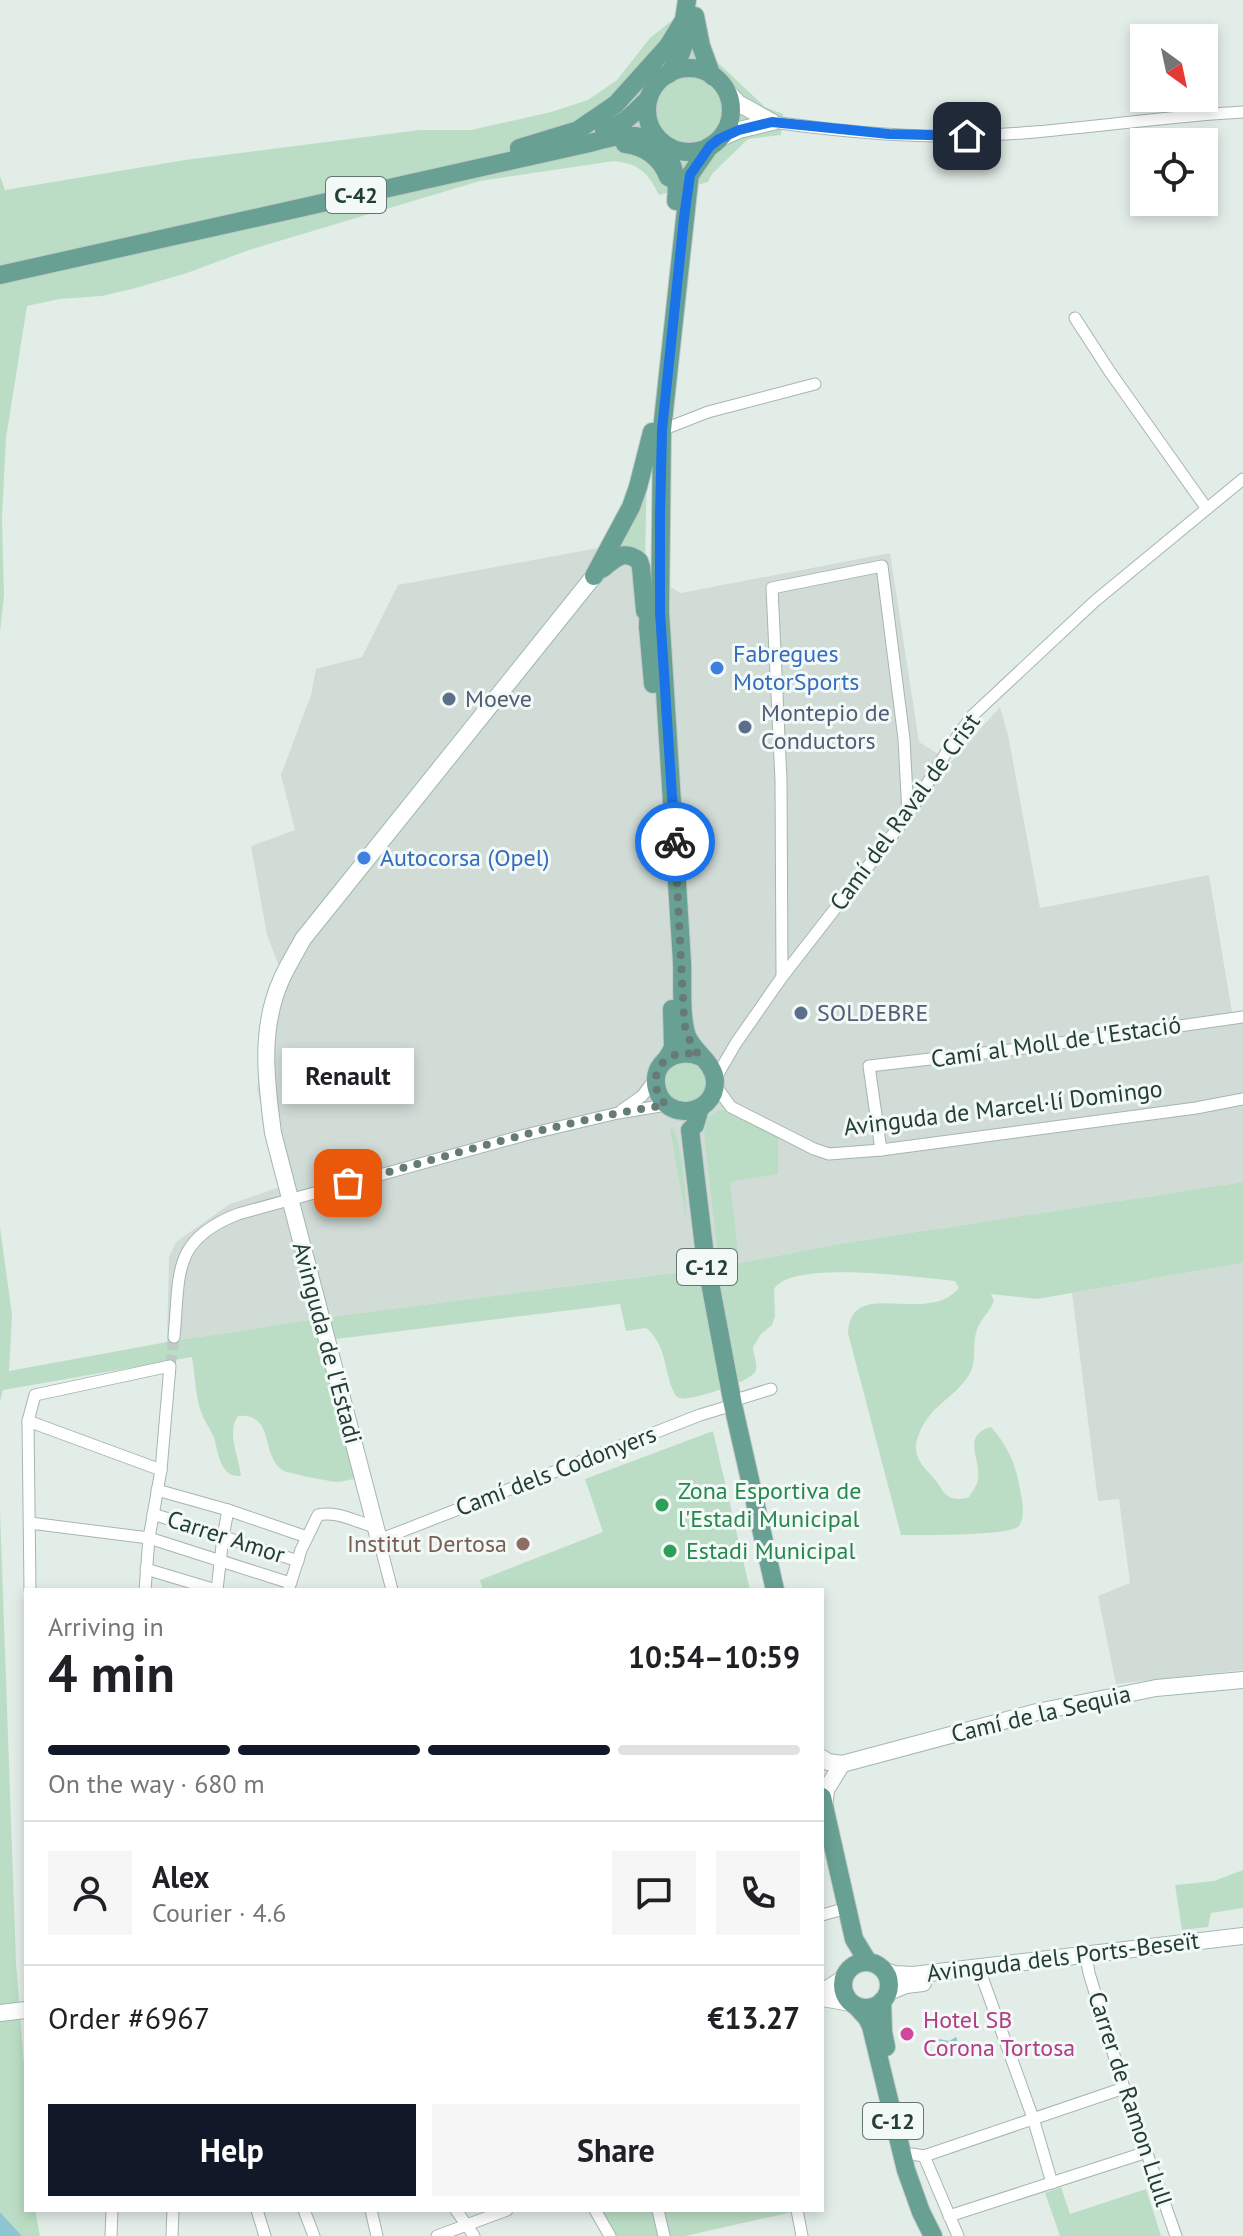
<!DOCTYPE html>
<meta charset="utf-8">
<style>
:root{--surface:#fff;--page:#f6f6f6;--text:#202124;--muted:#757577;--line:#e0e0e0;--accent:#111827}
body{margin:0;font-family:"PT Sans",sans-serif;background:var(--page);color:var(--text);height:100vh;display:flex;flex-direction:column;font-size:30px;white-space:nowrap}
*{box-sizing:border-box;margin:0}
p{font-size:26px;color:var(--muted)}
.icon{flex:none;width:44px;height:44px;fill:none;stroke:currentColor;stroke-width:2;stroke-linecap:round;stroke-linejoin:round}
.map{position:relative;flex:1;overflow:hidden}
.details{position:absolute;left:24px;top:1588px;width:800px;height:624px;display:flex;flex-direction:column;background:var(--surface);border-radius:0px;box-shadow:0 4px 12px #0003}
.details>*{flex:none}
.needle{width:52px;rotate:147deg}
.buttons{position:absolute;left:1130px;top:24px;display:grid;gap:16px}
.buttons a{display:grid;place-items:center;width:88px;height:88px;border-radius:0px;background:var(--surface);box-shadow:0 4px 12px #0003;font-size:40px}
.pin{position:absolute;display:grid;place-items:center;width:68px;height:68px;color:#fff;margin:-34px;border-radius:16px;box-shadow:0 4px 12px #0006}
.courier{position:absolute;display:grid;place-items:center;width:80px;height:80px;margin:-40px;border:6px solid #1a73e8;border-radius:50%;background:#fff;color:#222;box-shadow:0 2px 10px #0007}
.bubble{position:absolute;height:56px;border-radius:0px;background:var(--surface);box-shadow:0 4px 12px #0003;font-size:26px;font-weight:600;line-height:56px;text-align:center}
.overview em{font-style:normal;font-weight:600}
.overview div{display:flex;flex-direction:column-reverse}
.overview{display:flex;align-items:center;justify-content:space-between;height:136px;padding:0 24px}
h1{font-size:52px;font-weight:600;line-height:60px}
.bar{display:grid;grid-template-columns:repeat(4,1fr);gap:12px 8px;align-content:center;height:96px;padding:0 24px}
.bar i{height:10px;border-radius:6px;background:var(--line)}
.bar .active{background:var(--accent)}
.bar p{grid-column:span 4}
.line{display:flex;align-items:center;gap:20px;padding:0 24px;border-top:2px solid var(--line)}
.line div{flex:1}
.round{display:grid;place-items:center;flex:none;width:84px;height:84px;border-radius:0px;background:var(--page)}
.primary-button{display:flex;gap:16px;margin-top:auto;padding:16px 24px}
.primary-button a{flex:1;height:92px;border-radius:0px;background:var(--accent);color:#fff;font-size:32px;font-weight:600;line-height:92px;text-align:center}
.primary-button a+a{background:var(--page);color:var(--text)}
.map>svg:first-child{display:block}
.built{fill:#d1dcd7}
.green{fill:#bcddc5}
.water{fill:#8cc6d1}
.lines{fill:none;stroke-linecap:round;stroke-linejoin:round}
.street-tunnel{stroke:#bdcac5;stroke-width:11;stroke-dasharray:11 5.5;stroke-linecap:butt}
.street-casing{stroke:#a6b5af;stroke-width:13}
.secondary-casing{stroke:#a1b8b0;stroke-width:18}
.primary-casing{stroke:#c1c9c7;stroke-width:20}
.street{stroke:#fff;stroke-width:11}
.secondary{stroke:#fff;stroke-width:16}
.primary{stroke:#68a193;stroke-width:18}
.done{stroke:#667b75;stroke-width:8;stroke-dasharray:0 14.4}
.route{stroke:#1a73e8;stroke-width:10}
.shop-dot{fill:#3f7fe0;stroke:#f3f9f6;stroke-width:3}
.service-dot{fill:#5c6f8a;stroke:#f3f9f6;stroke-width:3}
.leisure-dot{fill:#2e9e5b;stroke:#f3f9f6;stroke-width:3}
.education-dot{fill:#8d6e63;stroke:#f3f9f6;stroke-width:3}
.hotel-dot{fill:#d1479c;stroke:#f3f9f6;stroke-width:3}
.labels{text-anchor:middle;stroke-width:6;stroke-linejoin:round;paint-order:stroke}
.shield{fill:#f3f9f6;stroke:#617670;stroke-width:2}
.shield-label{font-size:22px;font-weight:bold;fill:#233e37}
.shop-label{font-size:24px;fill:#366cbe;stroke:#f3f9f6;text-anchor:start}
.service-label{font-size:24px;fill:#4e5e75;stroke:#f3f9f6;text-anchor:start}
.street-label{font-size:24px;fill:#233e37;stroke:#f3f9f6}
.leisure-label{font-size:24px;fill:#27864d;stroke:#f3f9f6;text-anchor:start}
.education-label{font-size:24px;fill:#785e54;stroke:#f3f9f6;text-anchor:end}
.hotel-label{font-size:24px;fill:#b23c85;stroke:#f3f9f6;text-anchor:start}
</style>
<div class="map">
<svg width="1243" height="2236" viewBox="0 0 1243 2236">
<rect width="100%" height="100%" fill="#e3ede8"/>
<g class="built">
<polygon points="598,548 681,593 890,553 919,742 951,762 1000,707 1008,735 1040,908 1209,875 1234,1024 1243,1023 1243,1182 838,1244 720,1267 321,1318 167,1342 169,1257 176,1242 230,1204 280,1187 257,1089 262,1060 260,1024 279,966 267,935 251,846 295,830 281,775 311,695 316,669 362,657 398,585"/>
<polygon points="1243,1263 1243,1670 1116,1684 1098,1596 1130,1583 1119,1499 1098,1501 1072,1293"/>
</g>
<g class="green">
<path d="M705 14 708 42 717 62 765 107 783 114 781 135 748 139 712 174 708 182 659 195C648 173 640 164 614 161L480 181 249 250 187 273 132 289 102 296 60 299 27 306 6 438 2 518 4 595 0 632V176L5 190 185 160 420 130H471L551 112 588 100 617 80 650 38 675 18Z"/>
<polygon points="647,466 645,565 610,554"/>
<circle cx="685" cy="1083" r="21"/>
<polygon points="719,1110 729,1111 778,1134 778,1174 730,1182 738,1252 718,1255 704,1134 707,1118"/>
<path d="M673 1127C683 1154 686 1188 686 1217L670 1130Z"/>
<path d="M1243 1182V1263L1037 1299 991 1294 994 1301C990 1311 982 1318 978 1327 971 1343 978 1361 969 1375 953 1400 928 1406 918 1437 916 1443 915 1449 917 1455 920 1466 933 1475 939 1485 946 1498 954 1502 969 1497 972 1492 977 1486 978 1479 981 1459 961 1435 991 1427 1008 1446 1016 1465 1020 1489 1022 1500 1026 1516 1019 1526 1012 1536 918 1535 901 1535L848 1333C851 1275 926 1327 959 1288L955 1281C921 1278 792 1259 774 1289L775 1316 772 1325 761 1334 753 1347C753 1354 759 1366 755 1372 749 1382 700 1397 688 1398 681 1399 682 1399 676 1396 663 1374 668 1345 646 1328L626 1331 620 1304 336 1339 369 1475C359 1477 348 1481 338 1482 331 1482 287 1473 282 1470 260 1453 275 1413 238 1416 226 1431 239 1458 241 1476 220 1478 219 1454 214 1438 210 1428 203 1419 200 1409 195 1392 195 1374 192 1357L3 1390 0 1401V1227L12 1315 9 1371 167 1342 321 1318 720 1267 838 1244Z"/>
<polygon points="713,1431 750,1590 483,1590 480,1580 603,1532 585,1479"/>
<polygon points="0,1510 16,1962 26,2091 26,2210 35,2210 40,2236 22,2236 0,2212"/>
<polygon points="1243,1870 1243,1908 1211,1913 1208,1927 1182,1930 1175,1885 1214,1881"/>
<polygon points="1061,2187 1070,2214 1146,2189 1161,2236 1060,2236 1045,2193"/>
<polygon points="595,2210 657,2210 663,2236 610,2236"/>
<polygon points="660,2210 796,2210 797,2211 685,2236 668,2236"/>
</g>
<g class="water">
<path d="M956 2037C959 2042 959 2051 951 2055 940 2055 939 2046 939 2039L949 2041Z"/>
<polygon points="0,2212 22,2236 0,2236"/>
</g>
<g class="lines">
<polyline class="street-tunnel" points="170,1366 174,1337"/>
<g class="street-casing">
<g id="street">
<path d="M772 122C833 130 894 137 956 136 1052 135 1147 117 1243 112"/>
<polyline points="1075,318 1110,372 1207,509"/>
<polyline points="662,430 708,412 815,384"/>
<polyline points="782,977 781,780 772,588 882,566 904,739 908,815"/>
<polyline points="715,1079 736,1043 782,977 908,815 949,748 972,716 1095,601 1243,479"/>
<polyline points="715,1085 731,1107 814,1149 829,1154 881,1150 1196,1108 1243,1099"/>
<polyline points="622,1110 642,1096 655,1079"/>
<polyline points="881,1150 869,1066 1010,1050 1243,1017"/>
<path d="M174 1337C180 1274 171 1240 238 1214L525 1135 618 1113 666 1105"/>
<polyline points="732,1401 771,1389"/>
<polyline points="28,1421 161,1470"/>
<polyline points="157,1490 228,1510 307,1537"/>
<polyline points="153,1514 298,1561"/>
<polyline points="30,1523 149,1538 290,1583"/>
<polyline points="146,1569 216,1590"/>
<path d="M289 1588 301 1550 318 1515C335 1510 359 1523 376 1527"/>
<polyline points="30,1590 28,1421 35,1395 170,1366 161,1470 149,1538 145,1590"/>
<polyline points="217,1590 223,1537 228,1510"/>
<polyline points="392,1590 379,1540 700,1415 733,1405"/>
<polyline points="822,1915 847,1908"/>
<polyline points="1087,1962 1089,1973 1124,2088 1176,2236"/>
<polyline points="982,1977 1033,2118 1052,2183"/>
<polyline points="912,2154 924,2156"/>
<polyline points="924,2156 1124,2088"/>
<polyline points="924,2156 958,2236"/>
<polyline points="257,2210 265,2236"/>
<polyline points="304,2210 314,2236"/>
<polyline points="371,2210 377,2236"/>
<polyline points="456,2210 474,2236"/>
<polyline points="595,2210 610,2236"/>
<polyline points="658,2210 664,2236"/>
<polyline points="797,2210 802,2236"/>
<polyline points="949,2216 1147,2152"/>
<polyline points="111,2236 112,2210"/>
<polyline points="172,2236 173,2210"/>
<polyline points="437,2236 507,2210"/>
</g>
</g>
<g class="secondary-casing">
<g id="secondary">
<polyline points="725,89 738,103 772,122"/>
<polyline points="719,139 739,130 772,122"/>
<path d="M379 1540 273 1133C266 1080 259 1028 282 978 288 965 296 952 303 939L594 576"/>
<polyline points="822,1758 828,1762 842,1764 1037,1712 1156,1688 1243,1680"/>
<polyline points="824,1808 826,1790 842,1764"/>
<polyline points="883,1970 894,1974 913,1975 1243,1936"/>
<polyline points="822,1992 844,1978"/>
<polyline points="887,1993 906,1985 923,1983"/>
<polyline points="822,1998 851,2003"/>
<polyline points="0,2013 26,2010"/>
</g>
</g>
<g class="primary-casing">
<g id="primary">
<polyline points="695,16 701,46 712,76"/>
<circle cx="689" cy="110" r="42"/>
<polyline points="669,74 681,53 693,18"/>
<path d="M604 130C624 125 634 113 648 99"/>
<path d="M625 144C645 146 661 158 668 177"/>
<path d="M665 145C672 165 679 179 676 201"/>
<polyline points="519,148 578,130 616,104 668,46 684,20 687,0"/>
<path d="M0 275 590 143C618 135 630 133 658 140"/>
<path d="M602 569C615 558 624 549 639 561L641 567 645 611"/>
<polyline points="594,576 631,507 638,487 652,432"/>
<polyline points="649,598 648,627 653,684"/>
<path d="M699 1056C676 1047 650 1063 657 1089 665 1122 715 1116 715 1082 715 1063 694 1053 687 1036 680 1016 683 983 682 962L660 612 662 430 689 182 690 175 710 146"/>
<polyline points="666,1060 673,1048 672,1009"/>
<polyline points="700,1108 695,1125 690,1130 705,1256 733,1405 775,1590"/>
<polyline points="822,1797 854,1939 868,1962"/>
<circle cx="866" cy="1985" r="23"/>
<polyline points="882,2001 883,2032 886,2047"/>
<polyline points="856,2006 867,2018 871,2026 906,2170 921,2212 933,2236"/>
</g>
</g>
<use href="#street" class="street"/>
<use href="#secondary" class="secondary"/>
<use href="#primary" class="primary"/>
</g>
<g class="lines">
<path class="done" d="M348 1183C453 1155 558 1121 666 1105 641 1079 665 1043 699 1056L686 1034 684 1019 675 842"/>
<polyline class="route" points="675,842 660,612 660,517 662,430 684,218 690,175 710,146 719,139 739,130 772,122 889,134 967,136"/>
</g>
<g class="shop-dot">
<circle cx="717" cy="668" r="8"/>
<circle cx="364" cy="858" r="8"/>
</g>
<g class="service-dot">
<circle cx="449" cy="699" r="8"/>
<circle cx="745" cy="727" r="8"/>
<circle cx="801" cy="1013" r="8"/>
</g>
<g class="leisure-dot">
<circle cx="662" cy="1505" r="8"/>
<circle cx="670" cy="1551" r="8"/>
</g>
<circle class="education-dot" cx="523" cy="1544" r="8"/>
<circle class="hotel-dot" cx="907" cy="2034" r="8"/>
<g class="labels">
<g class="shield">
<rect x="326" y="177" width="60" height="36" rx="6"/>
<rect x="677" y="1249" width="60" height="36" rx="6"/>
<rect x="863" y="2103" width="60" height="36" rx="6"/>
</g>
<g class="shield-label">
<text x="356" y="203">C-42</text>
<text x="707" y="1275">C-12</text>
<text x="893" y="2129">C-12</text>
</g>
<g class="shop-label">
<text x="733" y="662">Fabregues<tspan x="733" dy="28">MotorSports</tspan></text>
<text x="380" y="866">Autocorsa (Opel)</text>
</g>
<g class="service-label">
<text x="465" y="707">Moeve</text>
<text x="761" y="721">Montepio de<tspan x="761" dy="28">Conductors</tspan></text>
<text x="817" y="1021">SOLDEBRE</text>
</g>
<g class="street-label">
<text transform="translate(905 812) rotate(-54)" y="8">Camí del Raval de Crist</text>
<text transform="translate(1056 1042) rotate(-8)" y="8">Camí al Moll de l'Estació</text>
<text transform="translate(1003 1108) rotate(-7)" y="8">Avinguda de Marcel·lí Domingo</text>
<text transform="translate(327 1343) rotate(75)" y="8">Avinguda de l'Estadi</text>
<text transform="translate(556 1471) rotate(-21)" y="8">Camí dels Codonyers</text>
<text transform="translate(226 1537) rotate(18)" y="8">Carrer Amor</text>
<text transform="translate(1041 1714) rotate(-13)" y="8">Camí de la Sequia</text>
<text transform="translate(1063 1957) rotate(-7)" y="8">Avinguda dels Ports-Beseït</text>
<text transform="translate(1130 2099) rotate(72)" y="8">Carrer de Ramon Llull</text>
</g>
<g class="leisure-label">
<text x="678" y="1499">Zona Esportiva de<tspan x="678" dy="28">l'Estadi Municipal</tspan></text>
<text x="686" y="1559">Estadi Municipal</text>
</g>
<g class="education-label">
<text x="507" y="1552">Institut Dertosa</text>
</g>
<g class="hotel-label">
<text x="923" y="2028">Hotel SB<tspan x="923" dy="28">Corona Tortosa</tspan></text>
</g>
</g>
</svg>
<div class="buttons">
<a><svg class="needle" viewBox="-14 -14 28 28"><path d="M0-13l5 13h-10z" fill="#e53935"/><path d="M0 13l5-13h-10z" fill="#757577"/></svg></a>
<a><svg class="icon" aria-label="locate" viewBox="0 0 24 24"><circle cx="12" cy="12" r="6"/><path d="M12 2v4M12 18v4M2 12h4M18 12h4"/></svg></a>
</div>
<div class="pin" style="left:348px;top:1183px;background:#ea580c"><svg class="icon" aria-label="bag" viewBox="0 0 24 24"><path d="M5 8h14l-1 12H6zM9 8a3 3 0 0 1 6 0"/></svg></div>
<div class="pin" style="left:967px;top:136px;background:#1f2937"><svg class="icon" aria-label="home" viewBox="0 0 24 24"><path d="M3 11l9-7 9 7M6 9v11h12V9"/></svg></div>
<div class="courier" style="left:675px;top:842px"><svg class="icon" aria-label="bike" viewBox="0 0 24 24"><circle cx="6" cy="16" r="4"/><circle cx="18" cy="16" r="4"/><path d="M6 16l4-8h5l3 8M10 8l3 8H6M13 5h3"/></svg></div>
<div class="bubble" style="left:282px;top:1048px;width:132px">Renault</div>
<section class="details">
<div class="overview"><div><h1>4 min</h1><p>Arriving in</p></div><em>10:54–10:59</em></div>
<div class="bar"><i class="active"></i><i class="active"></i><i class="active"></i><i></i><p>On the way · 680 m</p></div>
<div class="line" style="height:144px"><a class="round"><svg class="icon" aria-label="person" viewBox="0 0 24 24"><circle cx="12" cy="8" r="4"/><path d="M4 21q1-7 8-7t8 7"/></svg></a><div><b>Alex</b><p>Courier · 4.6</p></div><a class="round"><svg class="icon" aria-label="chat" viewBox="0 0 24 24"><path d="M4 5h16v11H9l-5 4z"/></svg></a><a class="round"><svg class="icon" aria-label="phone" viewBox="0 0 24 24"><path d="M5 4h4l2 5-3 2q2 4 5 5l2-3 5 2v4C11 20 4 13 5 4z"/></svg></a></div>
<div class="line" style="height:104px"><div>Order #6967</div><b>€13.27</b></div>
<div class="primary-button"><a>Help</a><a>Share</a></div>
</section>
</div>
